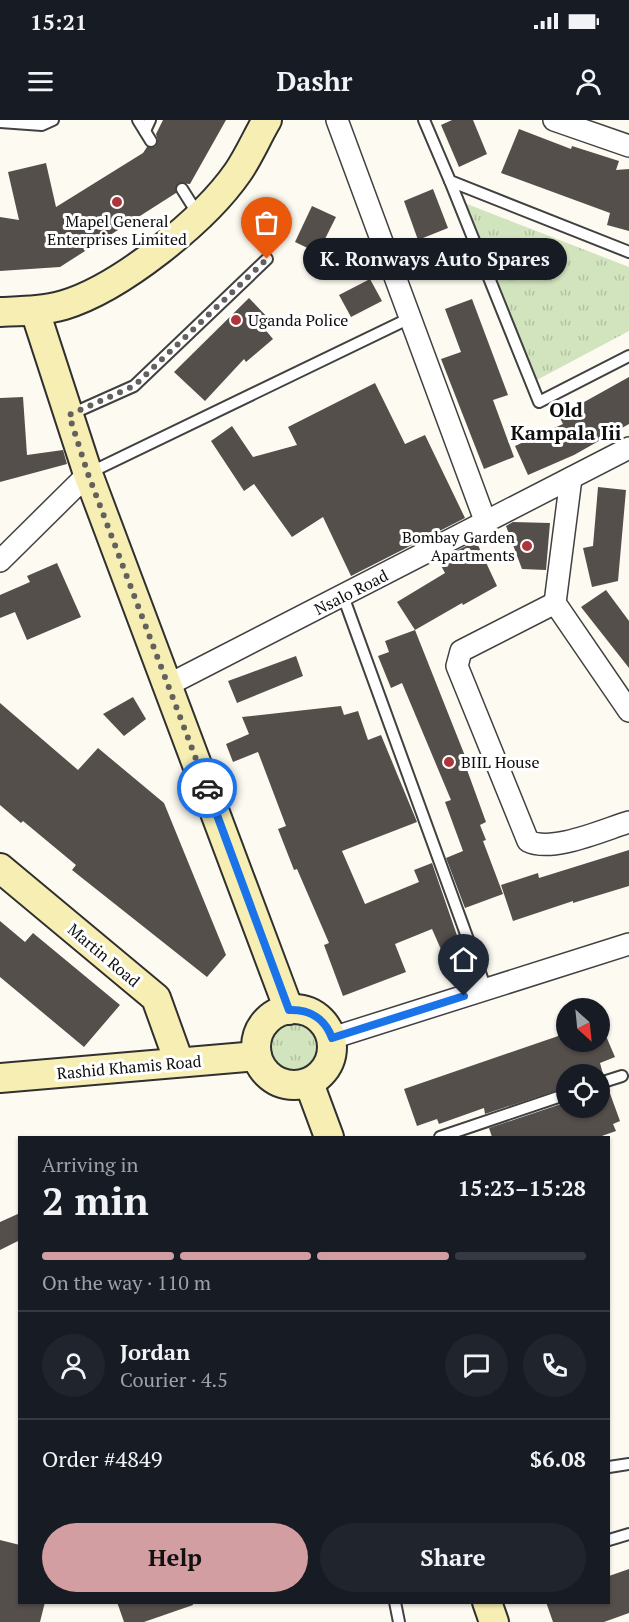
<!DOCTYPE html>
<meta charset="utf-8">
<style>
:root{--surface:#171b24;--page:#20242c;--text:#f1f3f6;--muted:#9ea1a6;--line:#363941;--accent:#d39ea2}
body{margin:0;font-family:"PT Serif",serif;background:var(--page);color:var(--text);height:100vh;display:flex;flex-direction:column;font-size:22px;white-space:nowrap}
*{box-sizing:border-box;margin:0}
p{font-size:20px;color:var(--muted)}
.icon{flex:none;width:33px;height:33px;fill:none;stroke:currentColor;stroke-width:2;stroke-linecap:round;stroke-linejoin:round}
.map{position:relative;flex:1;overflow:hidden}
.details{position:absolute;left:18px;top:1016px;width:592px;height:468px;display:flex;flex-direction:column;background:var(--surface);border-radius:0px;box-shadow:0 2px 4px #0004}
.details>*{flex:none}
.needle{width:39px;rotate:153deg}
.controls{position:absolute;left:556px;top:878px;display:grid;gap:12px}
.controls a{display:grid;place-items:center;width:54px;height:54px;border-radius:50%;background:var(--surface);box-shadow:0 2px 4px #0004;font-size:30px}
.pin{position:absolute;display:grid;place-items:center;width:51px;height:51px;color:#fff;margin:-62px -26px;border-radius:50% 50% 50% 0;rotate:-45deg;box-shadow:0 0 6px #0007}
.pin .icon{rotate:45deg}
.courier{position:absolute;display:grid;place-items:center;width:60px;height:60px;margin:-30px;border:4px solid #1a73e8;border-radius:50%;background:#fff;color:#222;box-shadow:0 2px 8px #0007}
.bubble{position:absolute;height:42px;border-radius:21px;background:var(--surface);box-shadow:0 2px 4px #0004;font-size:20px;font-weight:700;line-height:42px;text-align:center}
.headline em{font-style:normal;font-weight:700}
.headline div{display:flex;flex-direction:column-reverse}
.headline{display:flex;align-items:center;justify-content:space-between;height:102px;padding:0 24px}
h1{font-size:39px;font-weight:700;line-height:45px}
.bar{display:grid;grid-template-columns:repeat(4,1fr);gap:9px 6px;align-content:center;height:72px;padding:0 24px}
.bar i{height:8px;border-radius:4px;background:var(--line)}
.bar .current{background:var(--accent)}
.bar p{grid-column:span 4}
.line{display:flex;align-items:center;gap:15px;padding:0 24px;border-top:2px solid var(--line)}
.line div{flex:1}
.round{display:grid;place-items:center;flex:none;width:63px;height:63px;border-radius:32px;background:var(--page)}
.primary-button{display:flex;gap:12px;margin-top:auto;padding:12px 24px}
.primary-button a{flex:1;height:69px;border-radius:36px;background:var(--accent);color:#111;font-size:24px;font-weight:700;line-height:69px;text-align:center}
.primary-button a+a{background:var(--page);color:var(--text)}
.status{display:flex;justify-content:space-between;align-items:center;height:42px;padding:0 30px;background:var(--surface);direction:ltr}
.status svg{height:16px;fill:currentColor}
header{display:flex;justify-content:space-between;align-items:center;height:78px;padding:0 24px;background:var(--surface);font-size:27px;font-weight:700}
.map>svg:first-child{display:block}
.grass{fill:url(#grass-tufts)}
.building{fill:#554f4c}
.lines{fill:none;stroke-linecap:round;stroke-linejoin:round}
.lane-casing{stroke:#414141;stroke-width:14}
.street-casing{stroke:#414141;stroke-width:24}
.secondary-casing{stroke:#303030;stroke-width:32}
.lane{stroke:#fff;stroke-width:10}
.street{stroke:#fff;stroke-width:21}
.secondary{stroke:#f6eeb3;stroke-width:28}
.done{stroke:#62615d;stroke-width:6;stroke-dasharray:0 10.8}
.route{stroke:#1a73e8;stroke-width:8}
.poi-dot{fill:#af353c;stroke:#fff;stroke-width:2}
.labels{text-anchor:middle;stroke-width:6;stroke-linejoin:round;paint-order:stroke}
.poi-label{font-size:16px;fill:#0e0e0e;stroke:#fff;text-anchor:start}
.street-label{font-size:16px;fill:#0e0e0e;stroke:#fff}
.quarter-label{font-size:20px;font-weight:bold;fill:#0e0e0e;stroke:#fff}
</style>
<div class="status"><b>15:21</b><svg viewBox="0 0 49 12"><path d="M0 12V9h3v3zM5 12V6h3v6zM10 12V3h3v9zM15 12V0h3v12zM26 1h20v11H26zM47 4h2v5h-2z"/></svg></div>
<header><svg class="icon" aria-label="menu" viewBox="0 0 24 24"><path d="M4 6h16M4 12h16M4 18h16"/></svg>Dashr<svg class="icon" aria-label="person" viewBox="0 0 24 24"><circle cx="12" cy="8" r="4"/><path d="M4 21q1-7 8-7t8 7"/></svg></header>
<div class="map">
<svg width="629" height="1502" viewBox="0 0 629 1502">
<defs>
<pattern id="grass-tufts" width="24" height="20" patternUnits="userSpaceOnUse" patternTransform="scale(1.5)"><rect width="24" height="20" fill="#d2e4be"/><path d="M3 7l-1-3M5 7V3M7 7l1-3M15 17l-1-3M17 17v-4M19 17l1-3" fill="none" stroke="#b3c2a2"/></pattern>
</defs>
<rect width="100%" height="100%" fill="#fdfbf1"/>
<g class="grass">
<polygon points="462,82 629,147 629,211 535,261"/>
<circle cx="294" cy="926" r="26"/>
</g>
<g class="building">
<polygon points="163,0 226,0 190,64 178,63 176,73 60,147 0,151 0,97 19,100 8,52 46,43 56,87 143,33 147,27 155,27 158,21 156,14"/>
<polygon points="452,0 473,0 487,34 459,47 441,5"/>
<polygon points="519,9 571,29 572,26 619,41 616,50 629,49 629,111 607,105 610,93 501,53"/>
<polygon points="433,69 448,108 418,120 404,81"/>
<polygon points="312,86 336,97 318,133 295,122"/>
<polygon points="370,159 382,181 351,197 339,175"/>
<polygon points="249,178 270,200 263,207 273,219 246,242 244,239 205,281 174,252"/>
<polygon points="472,179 508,275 493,280 514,337 484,349 441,239 461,232 445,189"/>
<polygon points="629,257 629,304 574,335 528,355 515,326 563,304 559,296"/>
<polygon points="375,263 405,324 425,315 465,398 351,456 323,397 292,417 254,364 244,371 211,321 232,306 253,337 297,325 288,307"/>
<polygon points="23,277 27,335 63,330 67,344 0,362 0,278"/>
<polygon points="598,367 626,370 618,461 592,467 583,428 593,426"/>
<polygon points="513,402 550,403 546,450 522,449 506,406"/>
<polygon points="476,421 497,466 463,485 462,483 415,510 397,482 445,453 438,440"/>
<polygon points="57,443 81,497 27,520 15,492 0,498 0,475 30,462 27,456"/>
<polygon points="606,470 629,501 629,548 581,487"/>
<polygon points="415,510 469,646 466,647 486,702 480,705 486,720 483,721 503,774 465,788 446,738 463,731 445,682 451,680 402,563 391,568 378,536 389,532 385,521"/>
<polygon points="296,536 303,556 237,583 228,561"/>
<polygon points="133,577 146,599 124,616 103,594"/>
<polygon points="0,583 78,650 98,628 164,683 226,835 207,857 72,750 76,745 23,701 21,703 0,685"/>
<polygon points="341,586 344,595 358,591 368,620 381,615 417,702 342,731 365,784 419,762 414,750 432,743 461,827 443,834 432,809 395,824 406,852 343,876 324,825 329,823 297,749 294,750 278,709 286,706 258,632 233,642 226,624 249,614 242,597"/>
<polygon points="629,730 629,766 573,783 573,781 513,801 501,765 538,753 539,758"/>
<polygon points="0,801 25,822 33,813 120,885 84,927 0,857"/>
<polygon points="600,902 615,937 600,943 603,954 567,954 567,967 485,994 484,988 439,1004 437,999 417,1006 404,969 567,913 567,921 600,921"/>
<polygon points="608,968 620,1001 613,1004 616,1011 599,1017 492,1017 489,1008 567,982 567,987 600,987 600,970"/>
<polygon points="20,1093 20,1120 0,1130 0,1102"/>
<polygon points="0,1420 20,1425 20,1482 45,1482 40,1502 0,1502"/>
<polygon points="629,1449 629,1493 604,1502 553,1502 546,1482 609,1482 609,1456"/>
<polygon points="117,1482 192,1482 193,1485 144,1502 124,1502"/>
</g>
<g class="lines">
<g class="lane-casing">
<g id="lane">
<polyline points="138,0 151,21"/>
<polyline points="424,0 450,61 629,132"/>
<polyline points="0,2 42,5 53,0"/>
<polyline points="145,11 150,0"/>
<polyline points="450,61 539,282 629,236"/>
<polyline points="182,69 199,96"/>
<polyline points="69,295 134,266 267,139"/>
<polyline points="89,353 410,198"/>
<polyline points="343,476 486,869"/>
<polyline points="600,963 622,956"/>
<polyline points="440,1017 567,974"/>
<polyline points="609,1347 629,1344"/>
<polyline points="609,1420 629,1414"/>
<polyline points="395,1482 399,1502"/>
</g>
</g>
<g class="street-casing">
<g id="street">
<polyline points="337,0 486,403"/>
<polyline points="554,0 629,26"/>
<polyline points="571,358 555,483 629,591"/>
<polyline points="0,441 88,354"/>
<path d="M555 483 461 531 457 546 528 721C552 733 603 710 629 702"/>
<polyline points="168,565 629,328"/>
<polyline points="332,918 629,824"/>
</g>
</g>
<g class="secondary-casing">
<g id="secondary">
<polyline points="35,191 88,354 289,890"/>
<path d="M0 192C22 191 43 191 64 185 120 168 204 101 238 52 249 36 257 17 267 0"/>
<polyline points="0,748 156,878 179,942"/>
<circle cx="294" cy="927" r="38"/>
<polyline points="0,958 257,936"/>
<polyline points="309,963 329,1017"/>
<polyline points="487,1482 494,1502"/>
</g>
</g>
<use href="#lane" class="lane"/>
<use href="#street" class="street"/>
<use href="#secondary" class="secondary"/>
</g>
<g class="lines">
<polyline class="done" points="207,668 88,354 69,295 134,266 267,139"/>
<path class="route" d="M207 668 289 890C310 889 325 899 332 918L464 876"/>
</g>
<g class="poi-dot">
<circle cx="117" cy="82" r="6"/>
<circle cx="236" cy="200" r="6"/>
<circle cx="527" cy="426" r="6"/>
<circle cx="449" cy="642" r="6"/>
</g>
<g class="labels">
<g class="poi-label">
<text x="117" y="107" text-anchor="middle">Mapel General<tspan x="117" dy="18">Enterprises Limited</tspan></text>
<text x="248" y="206">Uganda Police</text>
<text x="515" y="423" text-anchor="end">Bombay Garden<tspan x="515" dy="18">Apartments</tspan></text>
<text x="461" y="648">BIIL House</text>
</g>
<g class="street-label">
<text transform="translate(351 472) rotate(-27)" y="6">Nsalo Road</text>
<text transform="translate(104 835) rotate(40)" y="6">Martin Road</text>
<text transform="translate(129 947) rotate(-5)" y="6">Rashid Khamis Road</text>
</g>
<g class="quarter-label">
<text x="566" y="297">Old<tspan x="566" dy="23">Kampala Iii</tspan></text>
</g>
</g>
</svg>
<div class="controls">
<a><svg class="needle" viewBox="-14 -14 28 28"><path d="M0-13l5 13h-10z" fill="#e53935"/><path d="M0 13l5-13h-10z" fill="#9ea1a6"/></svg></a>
<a><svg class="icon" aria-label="locate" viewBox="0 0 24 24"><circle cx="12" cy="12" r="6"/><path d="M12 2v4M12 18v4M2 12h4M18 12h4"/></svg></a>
</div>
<div class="pin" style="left:267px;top:139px;background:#ea580c"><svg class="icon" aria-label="bag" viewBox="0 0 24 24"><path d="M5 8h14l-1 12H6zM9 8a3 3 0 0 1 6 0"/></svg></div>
<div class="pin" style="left:464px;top:876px;background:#1f2937"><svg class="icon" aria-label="home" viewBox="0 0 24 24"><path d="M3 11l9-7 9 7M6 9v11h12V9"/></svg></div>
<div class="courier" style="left:207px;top:668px"><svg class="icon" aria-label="car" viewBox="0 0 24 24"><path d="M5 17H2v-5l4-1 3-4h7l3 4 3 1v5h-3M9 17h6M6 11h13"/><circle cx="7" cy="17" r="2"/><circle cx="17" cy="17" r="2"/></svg></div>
<div class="bubble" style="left:303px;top:118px;width:264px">K. Ronways Auto Spares</div>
<section class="details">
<div class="headline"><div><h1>2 min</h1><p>Arriving in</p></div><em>15:23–15:28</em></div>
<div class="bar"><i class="current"></i><i class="current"></i><i class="current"></i><i></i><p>On the way · 110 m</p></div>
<div class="line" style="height:108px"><a class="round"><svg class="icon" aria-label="person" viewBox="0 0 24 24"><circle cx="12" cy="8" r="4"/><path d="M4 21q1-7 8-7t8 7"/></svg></a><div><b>Jordan</b><p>Courier · 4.5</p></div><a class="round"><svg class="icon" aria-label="chat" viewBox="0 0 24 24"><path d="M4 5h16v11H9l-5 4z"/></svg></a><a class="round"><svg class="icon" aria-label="phone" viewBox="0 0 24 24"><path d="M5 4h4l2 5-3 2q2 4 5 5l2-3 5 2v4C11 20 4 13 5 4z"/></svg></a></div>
<div class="line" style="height:78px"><div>Order #4849</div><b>$6.08</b></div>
<div class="primary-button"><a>Help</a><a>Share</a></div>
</section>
</div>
